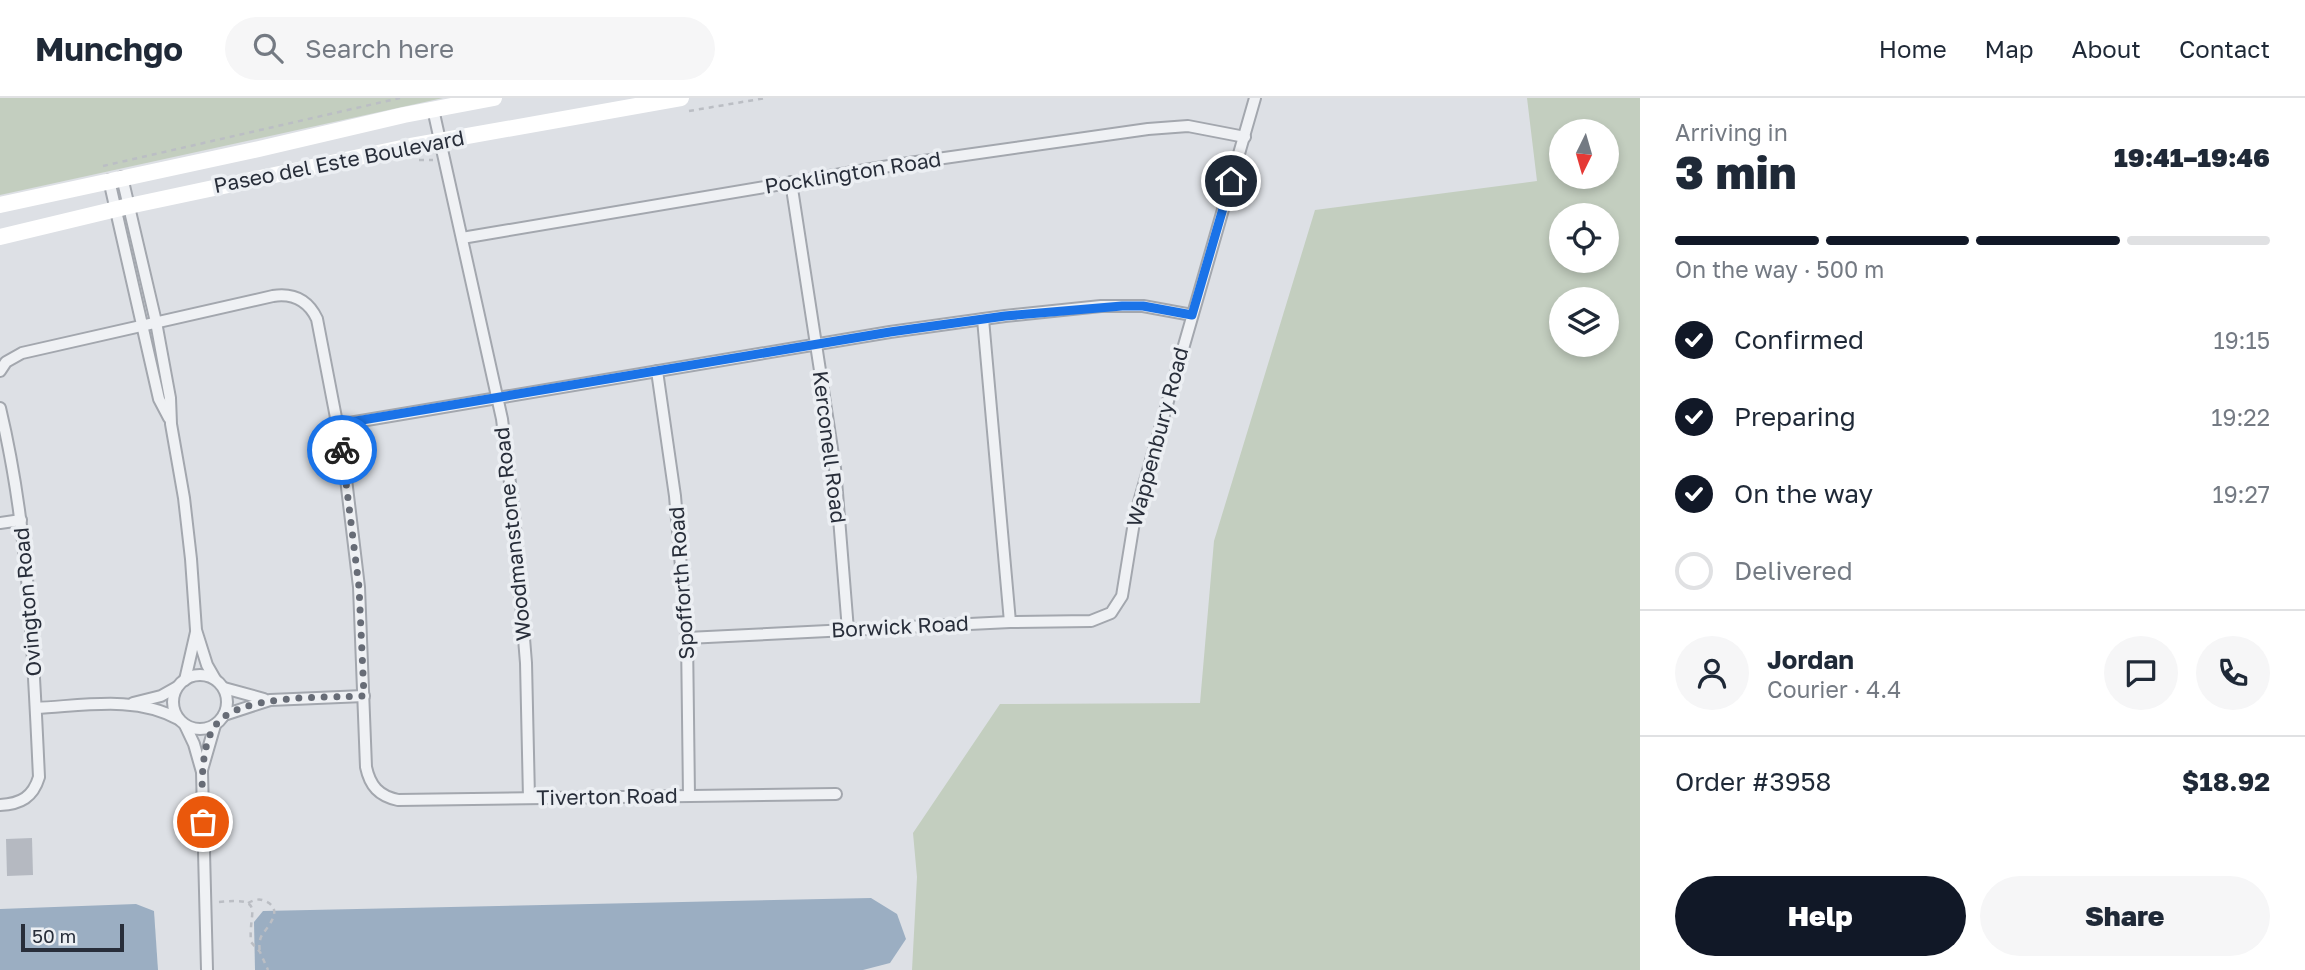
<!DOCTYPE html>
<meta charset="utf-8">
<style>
:root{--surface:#fff;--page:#f6f6f7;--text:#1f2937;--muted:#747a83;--line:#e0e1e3;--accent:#111827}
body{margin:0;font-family:"Golos Text",sans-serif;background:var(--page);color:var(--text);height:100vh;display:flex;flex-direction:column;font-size:26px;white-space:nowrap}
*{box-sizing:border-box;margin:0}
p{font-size:23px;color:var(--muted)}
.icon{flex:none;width:38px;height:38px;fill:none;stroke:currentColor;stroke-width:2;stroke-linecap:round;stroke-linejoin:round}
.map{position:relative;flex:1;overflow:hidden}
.side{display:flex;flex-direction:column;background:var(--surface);width:665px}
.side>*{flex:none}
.needle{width:46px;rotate:185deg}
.fabs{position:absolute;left:1549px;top:21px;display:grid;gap:14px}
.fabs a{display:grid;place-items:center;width:70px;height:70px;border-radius:50%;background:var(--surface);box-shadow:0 4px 10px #0003;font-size:35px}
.scale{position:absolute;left:21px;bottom:18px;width:103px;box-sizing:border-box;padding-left:7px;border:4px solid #282e3a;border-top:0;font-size:19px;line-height:24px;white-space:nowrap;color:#282e3a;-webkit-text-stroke:5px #eceff3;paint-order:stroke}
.pin{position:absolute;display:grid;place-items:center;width:60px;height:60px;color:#fff;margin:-30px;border:4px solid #fff;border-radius:50%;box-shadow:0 2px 7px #0007}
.courier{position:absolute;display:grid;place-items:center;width:70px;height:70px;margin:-35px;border:5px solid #1a73e8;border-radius:50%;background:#fff;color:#222;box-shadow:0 2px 9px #0007}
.head em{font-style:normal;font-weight:800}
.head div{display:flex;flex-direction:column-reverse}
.head{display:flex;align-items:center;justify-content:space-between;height:119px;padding:0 35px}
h1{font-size:46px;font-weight:800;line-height:52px}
.bar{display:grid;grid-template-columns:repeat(4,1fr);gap:10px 7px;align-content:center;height:84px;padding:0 35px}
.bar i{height:9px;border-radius:5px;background:var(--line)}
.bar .selected{background:var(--accent)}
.bar p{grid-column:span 4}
.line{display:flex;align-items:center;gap:18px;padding:0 35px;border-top:2px solid var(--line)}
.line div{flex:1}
.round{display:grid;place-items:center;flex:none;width:74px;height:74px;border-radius:37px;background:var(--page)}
ol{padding:0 35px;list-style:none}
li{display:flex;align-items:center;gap:21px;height:77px}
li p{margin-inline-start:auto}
li .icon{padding:7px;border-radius:50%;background:var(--accent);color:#fff;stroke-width:4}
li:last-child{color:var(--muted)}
li i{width:38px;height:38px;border:4px solid var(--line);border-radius:50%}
.cta{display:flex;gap:14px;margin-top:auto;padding:14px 35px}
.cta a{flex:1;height:80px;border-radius:42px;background:var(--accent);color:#fff;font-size:28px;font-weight:800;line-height:80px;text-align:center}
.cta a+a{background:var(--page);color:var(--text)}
header{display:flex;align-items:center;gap:42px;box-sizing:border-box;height:98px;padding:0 35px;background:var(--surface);border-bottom:2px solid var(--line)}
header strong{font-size:33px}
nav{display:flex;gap:38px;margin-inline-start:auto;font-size:24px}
.search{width:490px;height:63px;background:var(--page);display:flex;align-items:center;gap:18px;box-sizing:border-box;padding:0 24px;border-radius:38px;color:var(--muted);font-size:26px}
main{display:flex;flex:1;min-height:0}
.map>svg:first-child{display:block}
.green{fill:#c3cebf;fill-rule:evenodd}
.water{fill:#9baec2}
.building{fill:#b5b9c1}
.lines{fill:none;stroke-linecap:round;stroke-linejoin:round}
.minor-casing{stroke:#a3a7ae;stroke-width:14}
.path{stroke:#bbbec4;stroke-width:2.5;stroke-dasharray:5 5;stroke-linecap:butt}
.minor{stroke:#eff1f4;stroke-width:10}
.secondary{stroke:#fff;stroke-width:16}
.done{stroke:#676c76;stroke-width:7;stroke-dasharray:0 12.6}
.route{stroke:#1a73e8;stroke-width:9}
.labels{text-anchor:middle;stroke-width:7;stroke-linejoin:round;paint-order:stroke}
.street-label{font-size:21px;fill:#282e3a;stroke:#eceff3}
</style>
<header>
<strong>Munchgo</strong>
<div class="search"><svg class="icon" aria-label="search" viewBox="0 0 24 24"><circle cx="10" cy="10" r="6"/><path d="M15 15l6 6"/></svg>Search here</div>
<nav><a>Home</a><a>Map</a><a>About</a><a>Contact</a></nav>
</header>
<main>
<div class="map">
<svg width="1640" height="872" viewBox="0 0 1640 872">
<rect width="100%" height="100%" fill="#dde0e5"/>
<g class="green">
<polygon points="0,0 443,0 0,97"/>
<path d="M1527 0H1640V872H912L917 779 913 735 1000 606 1200 605 1214 443 1315 112 1537 83ZM1561 33H1606V79H1561ZM1606 117V163H1561V117ZM1606 201V247H1561V201Z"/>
</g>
<g class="water">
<polygon points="871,800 897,816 906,841 890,865 863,872 255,872 254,824 263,813"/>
<polygon points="136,806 154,813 158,872 0,872 0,811"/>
</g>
<polygon class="building" points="32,740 33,777 7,778 6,741"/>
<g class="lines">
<g class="minor-casing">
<g id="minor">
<polyline points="433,11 502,321 514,417 526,565 529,700"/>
<polyline points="122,79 156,224 170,300 171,326 184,400 191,461 196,532 207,567 215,581"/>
<polyline points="109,82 159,301 169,320"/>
<polyline points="791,84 835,370 848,532"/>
<polyline points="462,140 895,67 1148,31 1188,28 1245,39"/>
<polyline points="983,221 1010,524"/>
<path d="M0 273 6 264 22 255 273 198C293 195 308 202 317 221L343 356 359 489 366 669C370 688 379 698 398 702L836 696"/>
<polyline points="657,273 675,398 687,540 689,698"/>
<path d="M0 310C29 431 33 555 39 679 33 699 21 706 0 707"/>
<polyline points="337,327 890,234 1005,218 1101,208 1143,208 1192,217"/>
<polyline points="0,425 21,422"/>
<polyline points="687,540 1010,524 1091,523 1111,515 1122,498 1135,418 1255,0"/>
<circle cx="200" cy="604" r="27"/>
<polyline points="185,582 196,534"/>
<polyline points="224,590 264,601"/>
<polyline points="133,605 161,598 177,589"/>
<path d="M36 610C82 608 136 597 178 621"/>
<polyline points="224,617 270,602 364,598"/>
<polyline points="185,627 194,646 202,674 207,872"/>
<polyline points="202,672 215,627"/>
</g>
</g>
<g class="path">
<polyline points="689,13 766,0"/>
<polyline points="419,62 433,62"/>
<polyline points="103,68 400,0"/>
<path d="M219 804C267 799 248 813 251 844L260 854 268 872"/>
<path d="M248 805C254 802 259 800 265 803 284 811 269 827 262 837 259 842 259 848 260 854"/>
</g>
<use href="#minor" class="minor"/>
<g class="secondary">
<polyline points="0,107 259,51 404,17 494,0"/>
<polyline points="0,139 129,108 411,48 681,0"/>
</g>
</g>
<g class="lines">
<path class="done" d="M203 724C202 697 199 650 215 628 238 595 326 600 364 598L359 489 342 352"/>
<polyline class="route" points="342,352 338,326 890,234 1005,218 1122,208 1143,208 1192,217 1231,83"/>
</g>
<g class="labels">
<g class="street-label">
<text transform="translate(339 64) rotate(-11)" y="7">Paseo del Este Boulevard</text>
<text transform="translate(853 75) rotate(-9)" y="7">Pocklington Road</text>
<text transform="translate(1158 339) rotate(-75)" y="7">Wappenbury Road</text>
<text transform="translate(829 349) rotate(83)" y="7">Kerconell Road</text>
<text transform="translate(513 436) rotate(-96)" y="7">Woodmanstone Road</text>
<text transform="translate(682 485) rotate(-94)" y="7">Spofforth Road</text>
<text transform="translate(28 504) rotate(-95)" y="7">Ovington Road</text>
<text transform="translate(900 529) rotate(-3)" y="7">Borwick Road</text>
<text transform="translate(607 699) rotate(-1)" y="7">Tiverton Road</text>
</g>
</g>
</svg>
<div class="fabs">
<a><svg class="needle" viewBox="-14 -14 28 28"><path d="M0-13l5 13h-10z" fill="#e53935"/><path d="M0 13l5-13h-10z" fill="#747a83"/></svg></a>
<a><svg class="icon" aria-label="locate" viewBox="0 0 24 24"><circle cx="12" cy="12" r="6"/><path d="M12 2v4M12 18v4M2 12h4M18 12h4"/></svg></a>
<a><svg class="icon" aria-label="layers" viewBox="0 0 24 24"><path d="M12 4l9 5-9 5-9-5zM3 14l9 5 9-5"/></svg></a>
</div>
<div class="scale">50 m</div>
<div class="pin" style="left:203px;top:724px;background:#ea580c"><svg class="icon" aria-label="bag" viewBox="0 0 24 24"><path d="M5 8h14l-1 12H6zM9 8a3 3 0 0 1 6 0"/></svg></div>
<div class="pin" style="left:1231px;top:83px;background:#1f2937"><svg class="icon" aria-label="home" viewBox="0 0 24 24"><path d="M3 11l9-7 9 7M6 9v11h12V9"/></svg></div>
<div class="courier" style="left:342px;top:352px"><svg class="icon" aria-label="bike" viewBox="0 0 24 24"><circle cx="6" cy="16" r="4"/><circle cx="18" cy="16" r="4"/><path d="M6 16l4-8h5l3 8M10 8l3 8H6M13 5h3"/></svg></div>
</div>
<section class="side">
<div class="head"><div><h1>3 min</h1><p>Arriving in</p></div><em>19:41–19:46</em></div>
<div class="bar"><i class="selected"></i><i class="selected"></i><i class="selected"></i><i></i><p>On the way · 500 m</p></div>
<ol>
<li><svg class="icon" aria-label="check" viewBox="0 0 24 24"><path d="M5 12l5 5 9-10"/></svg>Confirmed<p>19:15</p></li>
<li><svg class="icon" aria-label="check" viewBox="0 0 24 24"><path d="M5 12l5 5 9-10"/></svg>Preparing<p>19:22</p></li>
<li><svg class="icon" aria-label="check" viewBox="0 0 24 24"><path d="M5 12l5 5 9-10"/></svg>On the way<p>19:27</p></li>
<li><i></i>Delivered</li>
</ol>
<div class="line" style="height:126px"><a class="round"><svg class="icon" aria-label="person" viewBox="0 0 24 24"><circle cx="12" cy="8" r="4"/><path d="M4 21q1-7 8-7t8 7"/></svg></a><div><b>Jordan</b><p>Courier · 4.4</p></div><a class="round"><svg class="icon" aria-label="chat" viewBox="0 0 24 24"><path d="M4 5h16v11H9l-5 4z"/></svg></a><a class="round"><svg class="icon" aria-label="phone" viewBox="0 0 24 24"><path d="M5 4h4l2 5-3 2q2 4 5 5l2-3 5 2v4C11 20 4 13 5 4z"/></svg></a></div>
<div class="line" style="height:91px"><div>Order #3958</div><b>$18.92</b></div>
<div class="cta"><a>Help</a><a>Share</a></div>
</section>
</main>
